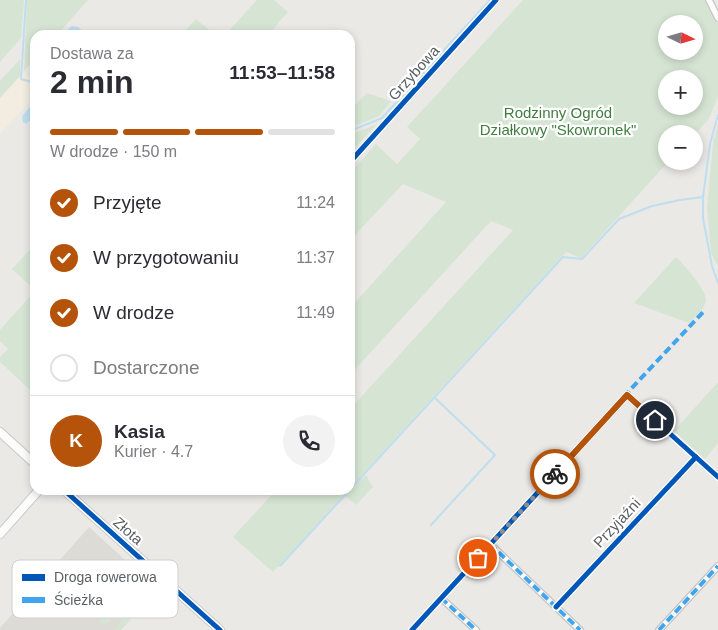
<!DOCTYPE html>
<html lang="pl">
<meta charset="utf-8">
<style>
:root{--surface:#fff;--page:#f2f2f3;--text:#2b2b33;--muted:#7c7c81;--line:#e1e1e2;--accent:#b45309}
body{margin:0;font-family:Helvetica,sans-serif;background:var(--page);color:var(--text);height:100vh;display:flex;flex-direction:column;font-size:19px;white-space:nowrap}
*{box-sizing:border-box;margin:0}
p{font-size:16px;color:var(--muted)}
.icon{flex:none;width:28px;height:28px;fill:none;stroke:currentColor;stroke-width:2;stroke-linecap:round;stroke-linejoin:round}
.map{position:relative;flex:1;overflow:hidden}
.side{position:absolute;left:30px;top:30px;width:325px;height:465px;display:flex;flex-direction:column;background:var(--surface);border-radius:15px;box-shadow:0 2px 8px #0003}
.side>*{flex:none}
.needle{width:32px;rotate:95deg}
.fabs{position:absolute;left:658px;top:15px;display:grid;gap:10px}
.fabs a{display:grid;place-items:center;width:45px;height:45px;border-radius:50%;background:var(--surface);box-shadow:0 2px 8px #0003;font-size:25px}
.pin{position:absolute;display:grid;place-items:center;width:42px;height:42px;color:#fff;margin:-21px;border:2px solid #fff;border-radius:50%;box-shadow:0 1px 5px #0007}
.courier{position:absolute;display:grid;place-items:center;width:50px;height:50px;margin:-25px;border:4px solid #b45309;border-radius:50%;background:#fff;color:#222;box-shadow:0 1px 6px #0007}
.head em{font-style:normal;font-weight:800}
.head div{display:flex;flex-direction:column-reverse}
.head{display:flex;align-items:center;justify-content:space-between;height:85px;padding:0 20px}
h1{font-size:32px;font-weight:800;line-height:38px}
.bar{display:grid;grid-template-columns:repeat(4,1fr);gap:8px 5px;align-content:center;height:60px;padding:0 20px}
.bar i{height:6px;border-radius:4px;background:var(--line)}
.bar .selected{background:var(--accent)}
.bar p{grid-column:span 4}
.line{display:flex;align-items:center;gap:12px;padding:0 20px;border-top:1px solid var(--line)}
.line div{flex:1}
.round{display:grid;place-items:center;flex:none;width:52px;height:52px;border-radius:26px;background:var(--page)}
ol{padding:0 20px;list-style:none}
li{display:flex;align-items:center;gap:15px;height:55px}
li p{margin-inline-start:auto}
li .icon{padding:5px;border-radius:50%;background:var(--accent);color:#fff;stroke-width:4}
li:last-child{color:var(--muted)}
li i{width:28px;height:28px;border:2px solid var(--line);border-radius:50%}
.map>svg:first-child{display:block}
.commercial{fill:#f2ede0}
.education{fill:#dddbd6}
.green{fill:#d6e5d3;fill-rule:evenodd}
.water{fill:#bfdef0}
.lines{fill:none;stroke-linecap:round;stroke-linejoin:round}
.stream{stroke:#bfdef0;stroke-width:2}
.street-casing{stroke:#c5c5c5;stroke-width:8}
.secondary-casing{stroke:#c7c7c7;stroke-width:10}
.street{stroke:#fcfcfb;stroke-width:5.5}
.secondary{stroke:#fcfcfb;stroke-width:8}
.quiet{stroke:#40a5ee;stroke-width:4;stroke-dasharray:8 4;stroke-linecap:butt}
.cycleway-casing{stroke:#fff;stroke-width:8}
.cycleway{stroke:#0057b8;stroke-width:5}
.done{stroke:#8e8f90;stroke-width:5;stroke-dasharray:0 9}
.route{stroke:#b45309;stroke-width:6}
.labels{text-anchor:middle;stroke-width:4.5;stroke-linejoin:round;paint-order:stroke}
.street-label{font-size:15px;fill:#5c5f62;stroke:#fff}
.park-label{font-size:15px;fill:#407e3f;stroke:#fff}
.key{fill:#fff;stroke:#cecfd0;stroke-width:1}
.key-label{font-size:14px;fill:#5c5f62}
</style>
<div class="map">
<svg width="718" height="630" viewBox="0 0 718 630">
<rect width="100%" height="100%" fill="#eae9e6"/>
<polygon class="commercial" points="24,71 35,82 35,96 0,134 0,98"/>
<polygon class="education" points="89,527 150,583 145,589 150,598 121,630 0,630 0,628"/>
<g class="green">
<polygon points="0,0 24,0 21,38 0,62"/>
<polygon points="27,0 88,0 57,35 35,35 35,59 24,71"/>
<polygon points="257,0 274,0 288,12 268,35 225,35"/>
<path d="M523 0H705L718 25V97L708 120 694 135V134H666V161H669L581 258 566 252 350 488V409L513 230 491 221 350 375V308L446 202 403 184 355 235 350 231 355 224 350 219V173L376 144 397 164 420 139 407 127ZM666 24H694V51H666ZM666 79H694V106H666Z"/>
<polygon points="196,19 215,35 181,35"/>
<polygon points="20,59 20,76 0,98 0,81"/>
<polygon points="367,93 391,101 379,116 350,128 350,110"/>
<polygon points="377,124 350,153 350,135"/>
<polygon points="718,124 718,267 711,253 707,207 713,143"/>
<polygon points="35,244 35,290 12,269"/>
<path d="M676 257C683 264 707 290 706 300 705 309 695 317 689 323L634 303Z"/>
<polygon points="35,291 35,384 30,390 0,362 0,357 8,349 0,341 0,330"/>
<polygon points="718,382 718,443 705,459 674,431"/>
<polygon points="366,475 373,487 356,505 344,495 273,572 233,537 276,490 349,490"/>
<polygon points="147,580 150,583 145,589 150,598 121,630 113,630 145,596 144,590"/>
<polygon points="134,583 136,583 139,585 112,615 109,623 105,625 102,624 100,621 100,617 105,620 131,591 130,585"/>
</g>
<g class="water">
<polygon points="72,26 78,27 84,32 83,35 62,35"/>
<polygon points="35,101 35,116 26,124 23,122 22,118 23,115"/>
</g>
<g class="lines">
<g class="stream">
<polyline points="26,0 21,79 35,83"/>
<polyline points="713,2 718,11"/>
<polyline points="718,115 710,144 703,197 703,218 712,266 718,283"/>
<polyline points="350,131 382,118 490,0"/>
<polyline points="431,525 495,455 435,398"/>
<polyline points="280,566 563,257 582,259 619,219 652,206 680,200 703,197"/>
</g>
<g class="street-casing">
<g id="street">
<polyline points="709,0 718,18"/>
<polyline points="350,162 496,0"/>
<polyline points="490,544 580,630"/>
<polyline points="441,598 476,630"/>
<polyline points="556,607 696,457"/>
<polyline points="412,630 627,395 718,477"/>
<polyline points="659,630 718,566"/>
</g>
</g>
<g class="secondary-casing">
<g id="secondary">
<polyline points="0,432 35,464"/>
<polyline points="64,490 220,630"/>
<polyline points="0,534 39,490"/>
</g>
</g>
<use href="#street" class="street"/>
<use href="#secondary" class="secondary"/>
<g class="quiet">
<polyline points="625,398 629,391 705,310"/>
<polyline points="490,544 580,630"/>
<polyline points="441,598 476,630"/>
<polyline points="659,630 718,566"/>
</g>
<g class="cycleway-casing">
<g id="cycleway">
<polyline points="350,162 496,0"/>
<polyline points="64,490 220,630"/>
<polyline points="556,607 696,457"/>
<polyline points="412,630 627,395 718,477"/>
</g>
</g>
<use href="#cycleway" class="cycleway"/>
</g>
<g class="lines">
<polyline class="done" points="478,558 555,474"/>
<polyline class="route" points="555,474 627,395 655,420"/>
</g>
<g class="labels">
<g class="street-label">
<text transform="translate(414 73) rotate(-48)" y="5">Grzybowa</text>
<text transform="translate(617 523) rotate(-47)" y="5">Przyjaźni</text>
<text transform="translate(128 531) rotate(41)" y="5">Złota</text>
</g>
<g class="park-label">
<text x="558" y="118">Rodzinny Ogród<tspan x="558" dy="17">Działkowy "Skowronek"</tspan></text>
</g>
</g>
<rect x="12" y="560" width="166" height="58" rx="8" class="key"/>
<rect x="22" y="574" width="23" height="7" fill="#0057b8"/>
<rect x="22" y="597" width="23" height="6" fill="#40a5ee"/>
<g class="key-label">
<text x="54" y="582">Droga rowerowa</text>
<text x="54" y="605">Ścieżka</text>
</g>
</svg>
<div class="fabs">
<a><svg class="needle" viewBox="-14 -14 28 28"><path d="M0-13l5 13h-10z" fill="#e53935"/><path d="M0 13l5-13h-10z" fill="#7c7c81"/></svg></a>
<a>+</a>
<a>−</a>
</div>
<div class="pin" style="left:478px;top:558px;background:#ea580c"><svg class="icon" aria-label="bag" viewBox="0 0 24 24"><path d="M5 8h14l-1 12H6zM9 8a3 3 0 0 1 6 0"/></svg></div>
<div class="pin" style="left:655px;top:420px;background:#1f2937"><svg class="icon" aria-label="home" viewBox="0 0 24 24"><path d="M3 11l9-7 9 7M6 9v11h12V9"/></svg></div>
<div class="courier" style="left:555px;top:474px"><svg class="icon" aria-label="bike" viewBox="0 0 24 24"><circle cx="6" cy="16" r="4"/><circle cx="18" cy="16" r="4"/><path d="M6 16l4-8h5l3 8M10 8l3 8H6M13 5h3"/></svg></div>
<section class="side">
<div class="head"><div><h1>2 min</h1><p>Dostawa za</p></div><em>11:53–11:58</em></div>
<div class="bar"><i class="selected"></i><i class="selected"></i><i class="selected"></i><i></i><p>W drodze · 150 m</p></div>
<ol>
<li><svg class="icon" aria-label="check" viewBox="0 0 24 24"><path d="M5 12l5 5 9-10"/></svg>Przyjęte<p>11:24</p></li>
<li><svg class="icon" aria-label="check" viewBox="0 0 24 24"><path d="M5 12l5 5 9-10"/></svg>W przygotowaniu<p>11:37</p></li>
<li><svg class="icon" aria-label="check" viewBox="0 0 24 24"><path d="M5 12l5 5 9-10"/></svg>W drodze<p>11:49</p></li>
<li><i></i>Dostarczone</li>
</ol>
<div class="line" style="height:90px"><b class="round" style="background:var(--accent);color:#fff">K</b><div><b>Kasia</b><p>Kurier · 4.7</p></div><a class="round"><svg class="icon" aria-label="phone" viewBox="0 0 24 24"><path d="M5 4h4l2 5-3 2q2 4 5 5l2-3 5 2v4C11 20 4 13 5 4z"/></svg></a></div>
</section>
</div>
